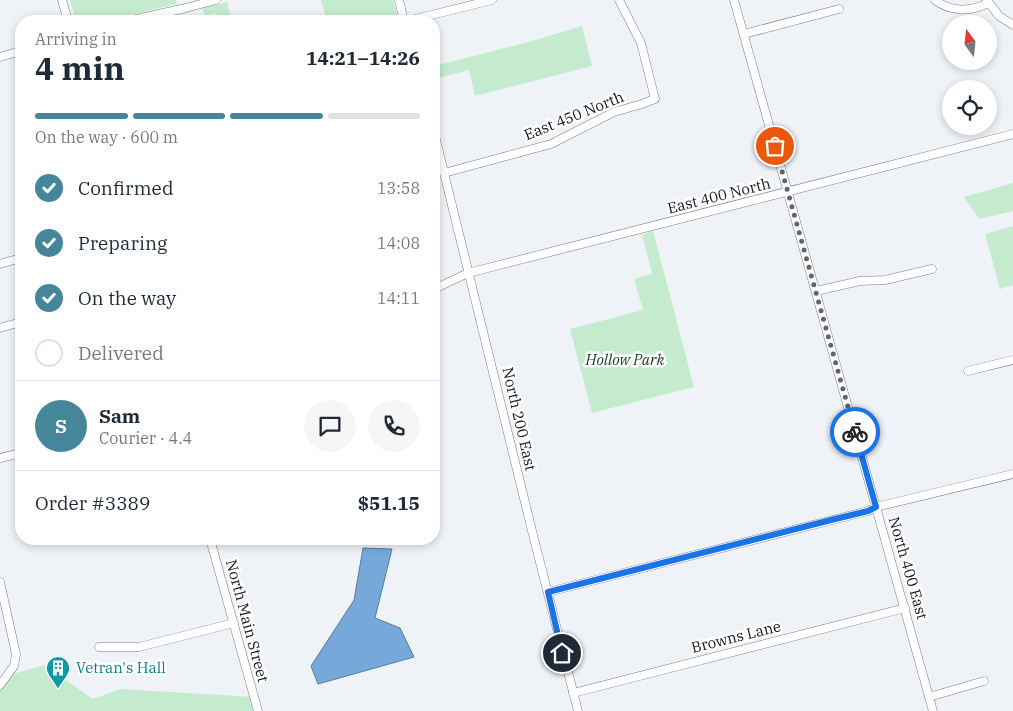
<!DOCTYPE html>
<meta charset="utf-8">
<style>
:root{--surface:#fff;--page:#f6f6f7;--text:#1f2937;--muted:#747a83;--line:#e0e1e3;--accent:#46869a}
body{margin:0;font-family:"IBM Plex Serif",serif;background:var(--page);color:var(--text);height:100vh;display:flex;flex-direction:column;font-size:19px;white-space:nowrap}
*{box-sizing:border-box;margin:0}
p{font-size:16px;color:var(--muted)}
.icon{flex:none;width:28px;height:28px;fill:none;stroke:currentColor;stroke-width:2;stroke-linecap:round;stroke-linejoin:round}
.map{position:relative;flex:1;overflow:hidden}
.drawer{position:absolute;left:15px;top:15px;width:425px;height:530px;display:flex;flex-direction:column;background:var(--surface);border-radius:20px;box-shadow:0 2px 8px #0003}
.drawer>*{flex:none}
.needle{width:32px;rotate:345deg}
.controls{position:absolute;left:942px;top:15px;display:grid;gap:10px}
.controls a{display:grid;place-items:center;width:55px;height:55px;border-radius:50%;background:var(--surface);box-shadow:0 2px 8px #0003;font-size:25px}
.pin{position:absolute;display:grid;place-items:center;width:42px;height:42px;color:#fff;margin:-21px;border:2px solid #fff;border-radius:50%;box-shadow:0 1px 5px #0007}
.courier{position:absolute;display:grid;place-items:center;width:50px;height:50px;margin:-25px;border:4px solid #1a73e8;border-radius:50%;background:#fff;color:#222;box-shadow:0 1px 6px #0007}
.summary em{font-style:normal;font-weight:700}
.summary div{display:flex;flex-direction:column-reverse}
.summary{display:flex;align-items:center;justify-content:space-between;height:85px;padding:0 20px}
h1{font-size:32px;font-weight:700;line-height:38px}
.bar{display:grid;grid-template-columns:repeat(4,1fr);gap:8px 5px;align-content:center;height:60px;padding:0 20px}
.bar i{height:6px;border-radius:4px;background:var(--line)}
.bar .selected{background:var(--accent)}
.bar p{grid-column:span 4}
.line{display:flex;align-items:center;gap:12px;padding:0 20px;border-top:1px solid var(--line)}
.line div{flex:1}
.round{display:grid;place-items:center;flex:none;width:52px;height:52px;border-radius:26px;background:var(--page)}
ol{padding:0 20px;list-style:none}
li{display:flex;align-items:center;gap:15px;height:55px}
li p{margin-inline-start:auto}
li .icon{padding:5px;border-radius:50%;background:var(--accent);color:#fff;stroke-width:4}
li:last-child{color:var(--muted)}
li i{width:28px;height:28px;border:2px solid var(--line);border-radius:50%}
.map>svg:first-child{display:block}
.green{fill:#c4ebce}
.water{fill:#76a8d9;stroke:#597c9f}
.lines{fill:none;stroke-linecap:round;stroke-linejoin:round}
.minor-casing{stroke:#7b7f83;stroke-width:9}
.minor{stroke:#fff;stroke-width:8}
.done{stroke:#626467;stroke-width:5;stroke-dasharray:0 9}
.route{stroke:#1a73e8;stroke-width:6}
.labels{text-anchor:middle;stroke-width:5;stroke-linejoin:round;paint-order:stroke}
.street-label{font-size:15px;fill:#161719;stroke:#fff}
.park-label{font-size:15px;font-style:italic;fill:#134125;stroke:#fff}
.culture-label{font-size:15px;fill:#0d838f;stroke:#fff;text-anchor:start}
</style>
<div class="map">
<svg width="1013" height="711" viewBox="0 0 1013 711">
<rect width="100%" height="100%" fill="#eff3f8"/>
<g class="green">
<polygon points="70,0 176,0 177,4 101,21 76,21"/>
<polygon points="321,0 393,0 399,21 327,21"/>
<polygon points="227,2 232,21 217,21 215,13 205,16 202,8"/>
<polygon points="582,26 592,66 475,96 469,70 434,79 434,66 529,42"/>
<polygon points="1013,183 1013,211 979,219 964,197"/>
<polygon points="1013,226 1013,285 1000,289 985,234"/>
<polygon points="653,231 694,387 592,413 570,329 643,310 634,279 652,274 642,235"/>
<polygon points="44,665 93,699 120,689 254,697 258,711 0,711 0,690 13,674"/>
</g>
<polygon class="water" points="363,548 392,549 375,618 400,628 414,657 318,684 311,666 354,600"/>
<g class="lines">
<g class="minor-casing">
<g id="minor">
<polyline points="62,0 68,21"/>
<polyline points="399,0 404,21"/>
<polyline points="734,0 933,711"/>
<path d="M935 0C950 12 971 12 988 3"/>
<polyline points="987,0 999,16 1013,25"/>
<polyline points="127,21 186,8 216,0"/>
<polyline points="407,21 492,0"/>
<polyline points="744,34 839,9"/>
<polyline points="0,57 21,51"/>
<polyline points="434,132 533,535 578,711"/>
<polyline points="444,173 551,144 614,112 642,104 655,99 641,43 619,0"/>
<polyline points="0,264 21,258"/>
<polyline points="434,289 468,273 1013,134"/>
<polyline points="816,291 860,281 885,280 932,269"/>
<polyline points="0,328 21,322"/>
<polyline points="968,371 1013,360"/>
<polyline points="0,458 21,453"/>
<polyline points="210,539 258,711"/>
<polyline points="0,582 16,654 14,666 0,685"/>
<polyline points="548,592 868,511 876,507 1013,474"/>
<polyline points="99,647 139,647 234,623"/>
<polyline points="573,693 905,608"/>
<polyline points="929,697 984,681"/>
</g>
</g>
<use href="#minor" class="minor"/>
</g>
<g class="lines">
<polyline class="done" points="775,146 855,432"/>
<polyline class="route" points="562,653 548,592 831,520 868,511 876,507 855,432"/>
</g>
<defs>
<g id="building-pin" transform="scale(1.25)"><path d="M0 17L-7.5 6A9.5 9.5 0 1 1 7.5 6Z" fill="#0f9aa8" stroke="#fff"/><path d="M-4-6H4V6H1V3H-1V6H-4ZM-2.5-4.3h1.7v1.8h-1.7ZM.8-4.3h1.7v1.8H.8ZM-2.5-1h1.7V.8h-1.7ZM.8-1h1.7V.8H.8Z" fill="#fff"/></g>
</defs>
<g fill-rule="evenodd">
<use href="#building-pin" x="58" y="668"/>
</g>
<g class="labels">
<g class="street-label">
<text transform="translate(574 116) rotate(-22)" y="5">East 450 North</text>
<text transform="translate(719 196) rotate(-14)" y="5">East 400 North</text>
<text transform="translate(519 419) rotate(77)" y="5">North 200 East</text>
<text transform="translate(908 568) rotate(74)" y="5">North 400 East</text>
<text transform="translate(247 621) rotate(75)" y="5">North Main Street</text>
<text transform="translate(736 637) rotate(-14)" y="5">Browns Lane</text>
</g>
<g class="park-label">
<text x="625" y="365">Hollow Park</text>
</g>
<g class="culture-label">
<text x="76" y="673">Vetran's Hall</text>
</g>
</g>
</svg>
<div class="controls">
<a><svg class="needle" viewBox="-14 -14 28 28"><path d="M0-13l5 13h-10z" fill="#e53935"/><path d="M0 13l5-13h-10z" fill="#747a83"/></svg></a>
<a><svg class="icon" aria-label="locate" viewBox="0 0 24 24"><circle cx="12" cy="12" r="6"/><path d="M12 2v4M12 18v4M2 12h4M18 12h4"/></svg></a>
</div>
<div class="pin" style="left:775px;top:146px;background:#ea580c"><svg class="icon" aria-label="bag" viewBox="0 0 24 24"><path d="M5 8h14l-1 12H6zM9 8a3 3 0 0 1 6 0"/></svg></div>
<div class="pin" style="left:562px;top:653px;background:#1f2937"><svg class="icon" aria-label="home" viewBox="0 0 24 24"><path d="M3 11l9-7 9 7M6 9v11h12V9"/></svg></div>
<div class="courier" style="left:855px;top:432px"><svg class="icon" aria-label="bike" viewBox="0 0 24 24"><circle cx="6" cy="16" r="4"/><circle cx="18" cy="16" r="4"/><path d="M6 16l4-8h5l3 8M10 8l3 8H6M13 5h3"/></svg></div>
<section class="drawer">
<div class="summary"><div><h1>4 min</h1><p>Arriving in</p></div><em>14:21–14:26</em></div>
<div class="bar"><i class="selected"></i><i class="selected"></i><i class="selected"></i><i></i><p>On the way · 600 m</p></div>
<ol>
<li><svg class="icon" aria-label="check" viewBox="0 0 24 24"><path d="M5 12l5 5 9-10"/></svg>Confirmed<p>13:58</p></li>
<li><svg class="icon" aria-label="check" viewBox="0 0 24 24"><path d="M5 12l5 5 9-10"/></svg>Preparing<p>14:08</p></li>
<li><svg class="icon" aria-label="check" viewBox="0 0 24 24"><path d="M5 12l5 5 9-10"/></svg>On the way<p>14:11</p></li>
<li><i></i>Delivered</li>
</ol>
<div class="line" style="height:90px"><b class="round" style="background:var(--accent);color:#fff">S</b><div><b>Sam</b><p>Courier · 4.4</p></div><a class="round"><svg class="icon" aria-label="chat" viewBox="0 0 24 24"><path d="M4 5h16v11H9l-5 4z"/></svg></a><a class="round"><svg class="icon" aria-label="phone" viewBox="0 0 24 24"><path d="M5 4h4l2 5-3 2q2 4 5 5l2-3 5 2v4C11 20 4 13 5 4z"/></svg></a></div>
<div class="line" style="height:65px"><div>Order #3389</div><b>$51.15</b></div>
</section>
</div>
